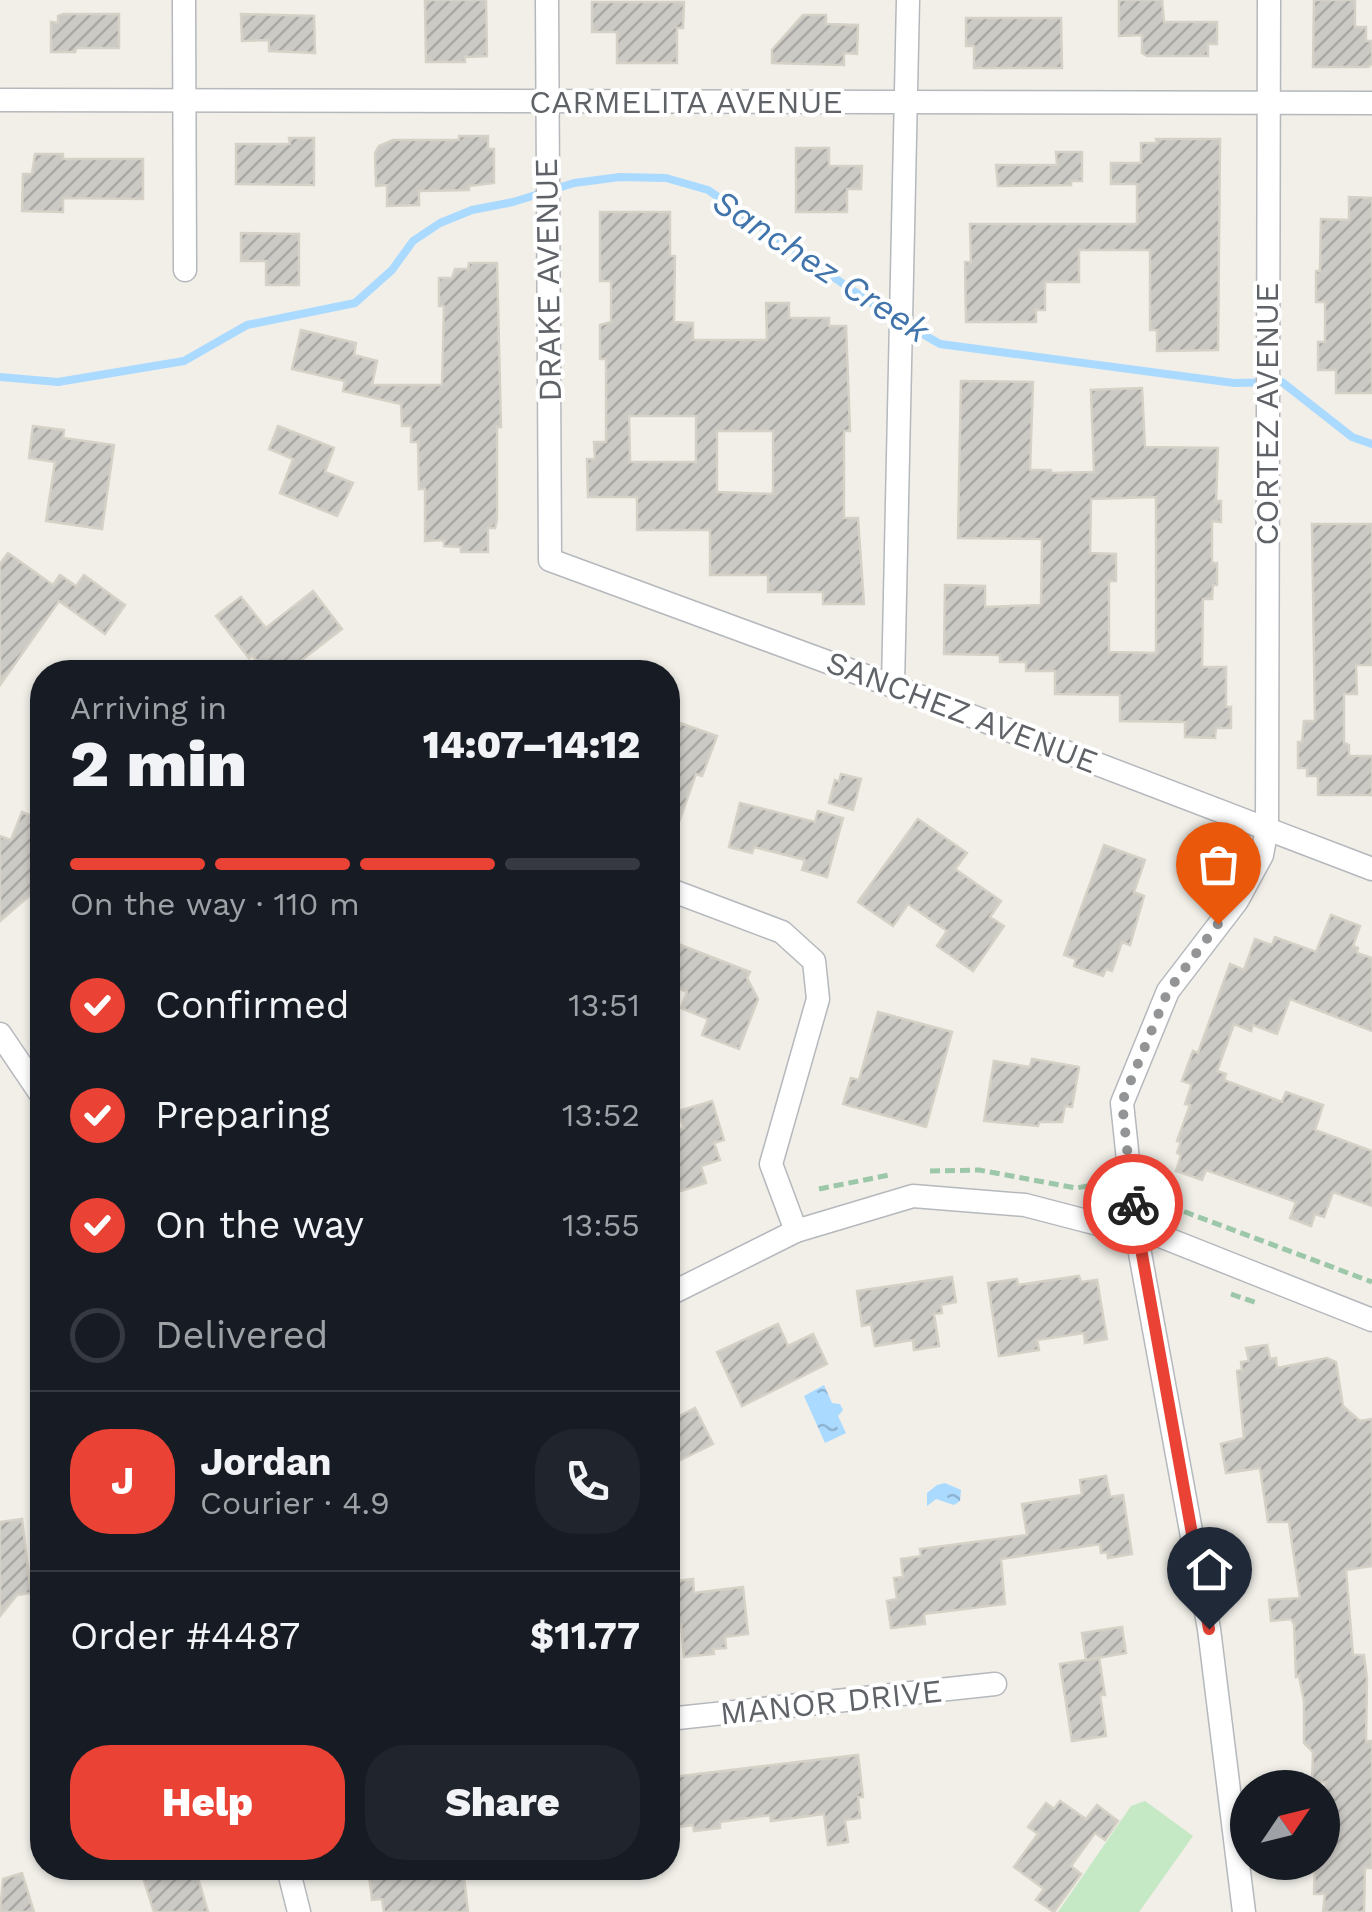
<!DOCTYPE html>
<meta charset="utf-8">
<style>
:root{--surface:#171b24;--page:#20242c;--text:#f1f3f6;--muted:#9ea1a6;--line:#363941;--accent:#ea4335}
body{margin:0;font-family:"Work Sans",sans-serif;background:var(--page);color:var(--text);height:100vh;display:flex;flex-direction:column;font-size:38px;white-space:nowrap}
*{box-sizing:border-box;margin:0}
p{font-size:32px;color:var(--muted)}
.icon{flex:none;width:55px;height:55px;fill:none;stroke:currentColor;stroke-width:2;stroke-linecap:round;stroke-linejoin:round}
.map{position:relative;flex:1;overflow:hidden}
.side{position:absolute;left:30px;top:660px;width:650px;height:1220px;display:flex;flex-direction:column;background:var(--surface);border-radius:40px;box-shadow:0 2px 8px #0004}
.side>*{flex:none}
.needle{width:65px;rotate:55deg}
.buttons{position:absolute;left:1230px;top:1770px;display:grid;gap:20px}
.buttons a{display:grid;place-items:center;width:110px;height:110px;border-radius:50%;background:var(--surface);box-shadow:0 2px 8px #0004;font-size:50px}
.pin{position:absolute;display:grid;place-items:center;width:85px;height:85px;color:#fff;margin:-102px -42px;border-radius:50% 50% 50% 0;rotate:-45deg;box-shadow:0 0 10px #0007}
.pin .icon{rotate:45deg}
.courier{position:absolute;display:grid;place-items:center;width:100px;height:100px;margin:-50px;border:8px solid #ea4335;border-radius:50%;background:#fff;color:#222;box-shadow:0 2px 12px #0007}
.headline em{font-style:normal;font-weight:800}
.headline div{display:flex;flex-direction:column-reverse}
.headline{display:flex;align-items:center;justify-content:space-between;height:170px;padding:0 40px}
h1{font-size:65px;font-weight:800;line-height:75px}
.bar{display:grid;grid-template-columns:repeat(4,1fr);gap:15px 10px;align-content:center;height:120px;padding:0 40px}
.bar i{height:12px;border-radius:8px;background:var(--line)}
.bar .on{background:var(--accent)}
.bar p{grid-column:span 4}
.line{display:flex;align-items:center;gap:25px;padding:0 40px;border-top:2px solid var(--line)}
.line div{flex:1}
.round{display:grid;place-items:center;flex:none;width:105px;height:105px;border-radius:40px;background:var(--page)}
ol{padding:0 40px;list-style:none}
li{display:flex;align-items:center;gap:30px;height:110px}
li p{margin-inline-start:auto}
li .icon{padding:10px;border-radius:50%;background:var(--accent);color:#fff;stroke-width:4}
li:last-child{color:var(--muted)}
li i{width:55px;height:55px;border:5px solid var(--line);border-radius:50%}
.cta{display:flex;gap:20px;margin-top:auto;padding:20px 40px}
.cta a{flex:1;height:115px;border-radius:40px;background:var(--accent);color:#fff;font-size:40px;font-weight:800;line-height:115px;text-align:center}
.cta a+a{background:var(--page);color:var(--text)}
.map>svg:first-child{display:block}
.green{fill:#c5e8c5}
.water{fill:url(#water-ripples)}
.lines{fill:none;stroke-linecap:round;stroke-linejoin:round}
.stream{stroke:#aadaff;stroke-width:8}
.building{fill:url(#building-hatch);stroke:#d6d1c6;stroke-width:2.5;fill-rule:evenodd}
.minor-casing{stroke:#b5b8bc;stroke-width:25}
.path{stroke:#9cc7a9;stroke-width:5;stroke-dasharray:10 5;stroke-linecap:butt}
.minor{stroke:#fff;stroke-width:22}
.done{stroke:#929495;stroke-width:10;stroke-dasharray:0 18}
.route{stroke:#ea4335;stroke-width:12}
.labels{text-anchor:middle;stroke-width:8;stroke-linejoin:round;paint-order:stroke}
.street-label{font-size:32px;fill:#5f6368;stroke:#fff}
.water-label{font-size:35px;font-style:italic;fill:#4174aa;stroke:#fff}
</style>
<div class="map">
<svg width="1372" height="1912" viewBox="0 0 1372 1912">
<defs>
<pattern id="water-ripples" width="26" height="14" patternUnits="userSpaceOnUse" patternTransform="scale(2.5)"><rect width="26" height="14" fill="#aadaff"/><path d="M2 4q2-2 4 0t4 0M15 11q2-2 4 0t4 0" fill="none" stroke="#8eb4d2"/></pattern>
<pattern id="building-hatch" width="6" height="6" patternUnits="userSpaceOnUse" patternTransform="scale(2.5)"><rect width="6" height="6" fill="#cccac5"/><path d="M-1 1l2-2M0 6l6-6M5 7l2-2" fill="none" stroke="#a9a8a4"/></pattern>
</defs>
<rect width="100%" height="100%" fill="#f1efe8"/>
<polygon class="green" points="1145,1801 1193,1836 1139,1912 1058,1912 1131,1806"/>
<g class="water">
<polygon points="824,1385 832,1403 840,1404 843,1410 838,1416 846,1433 825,1443 804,1396"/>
<polygon points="945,1483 961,1490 960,1501 954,1505 936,1499 927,1506 927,1493 937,1485"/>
</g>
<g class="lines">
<polyline class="stream" points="0,377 58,382 184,361 247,325 355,303 392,270 413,241 440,223 472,210 513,202 574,183 620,177 666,178 708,190 881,310 940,344 1234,383 1282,382 1352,437 1372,444"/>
</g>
<g class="building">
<polygon points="425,0 486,0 487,56 465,57 465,62 426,62"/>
<polygon points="1119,0 1162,0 1164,22 1217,22 1217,44 1208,44 1208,56 1147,56 1142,53 1142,35 1119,36"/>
<polygon points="1314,0 1355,0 1355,27 1366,27 1366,41 1372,41 1372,64 1368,67 1313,67"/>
<polygon points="592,2 684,2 683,28 677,28 677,63 617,63 617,32 592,32"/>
<polygon points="63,14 119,14 119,48 76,48 75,52 51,52 51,22 58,23 58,16"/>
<polygon points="241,14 314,16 315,53 269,51 269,40 242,41"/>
<polygon points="803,15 826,15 826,24 858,25 857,54 844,53 844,65 772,63 772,50"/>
<polygon points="966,18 1061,18 1062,68 974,68 974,46 966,46"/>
<polygon points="459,136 488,136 488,149 494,149 494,183 469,186 469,190 419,191 419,205 387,206 387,185 376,186 375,153 379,146 393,140 459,140"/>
<polygon points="289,138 314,138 314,185 236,184 236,144 290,144"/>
<polygon points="1156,139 1220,139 1218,350 1157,351 1157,330 1150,330 1150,250 1079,250 1079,282 1045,282 1045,310 1036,310 1036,322 966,322 965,262 971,262 970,224 1137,224 1137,184 1111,184 1111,163 1141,163 1141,143 1157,143"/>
<polygon points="796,148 829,148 829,166 862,166 861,189 847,189 847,212 796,212"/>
<polygon points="1056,152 1082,152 1082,181 1071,181 1071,185 998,186 996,165 1057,165"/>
<polygon points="35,154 63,154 63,159 143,159 143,199 63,198 63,212 22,211 23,174 32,174"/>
<polygon points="1349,197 1372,198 1372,393 1336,393 1336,370 1318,370 1318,342 1325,342 1325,302 1316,302 1316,271 1320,271 1321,219 1349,220"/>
<path d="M600 212H670V256H675L674 322 693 323V340H767L766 303H789V318H829V326H846L850 431H844V518H858L864 604H823V592H768V575H710V530H637V497H588L587 459H595L594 442H606V359H600V325L611 322V281H600ZM629 416H696V462H630ZM717 431H773V494L717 492Z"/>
<polygon points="241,233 299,234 299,285 266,285 266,261 241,261"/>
<polygon points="469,263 497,263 501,427 497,427 497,519 495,528 488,528 488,552 461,552 461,547 444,546 444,540 425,541 425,489 419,489 418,442 411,442 411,426 402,426 401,404 343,391 345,381 292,369 301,330 356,343 354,355 377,361 372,385 442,385 444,306 439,306 439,278 452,278 455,269 468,269"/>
<path d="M961 381 1033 382 1030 470H1051V473L1094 472 1091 390 1142 388 1145 447 1218 448 1216 501H1221V522L1212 521V563H1217V585H1213L1212 599H1203L1202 667H1226V707H1231V728H1216L1215 738 1185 737V722L1120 721V695L1055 694V671H1026V662H1000V655L944 654 945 585 985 586V607L1041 605 1042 539 958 538ZM1156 497V653L1109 652V581H1116V554L1090 553 1091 499Z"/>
<polygon points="33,426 64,430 63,438 114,445 102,529 46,521 55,462 29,458"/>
<polygon points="278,426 334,448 325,472 353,483 337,516 280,493 293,459 269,449"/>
<polygon points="1312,524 1372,524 1372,665 1356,665 1357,694 1344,694 1344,743 1349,745 1349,756 1372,756 1372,795 1318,795 1318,776 1307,776 1307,768 1298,768 1298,742 1302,742 1304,721 1315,721"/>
<polygon points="8,553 53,585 60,575 76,586 84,575 125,605 105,634 59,601 0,685 0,564"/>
<polygon points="313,591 342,629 286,672 266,672 252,655 249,658 216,616 241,597 266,628"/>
<polygon points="677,722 717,736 702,776 696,774 670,847 668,846 668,768 675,747 668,745"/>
<polygon points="841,774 861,779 853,810 829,803 835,780 839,782"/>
<polygon points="740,803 815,822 818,811 843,818 827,877 802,870 805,860 754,847 752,853 729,847"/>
<polygon points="22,812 42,820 42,885 0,921 0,836 11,840"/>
<polygon points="918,819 967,853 955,869 1001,901 990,917 1004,926 973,971 937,946 947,931 908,904 893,926 858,902"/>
<polygon points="1104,845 1145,860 1134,892 1144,896 1130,945 1122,942 1112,971 1106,969 1103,976 1074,966 1076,959 1064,955"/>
<polygon points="1331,915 1360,926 1353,946 1358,948 1357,953 1372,958 1372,1031 1290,999 1277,1034 1253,1025 1251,1031 1234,1024 1217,1071 1226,1074 1224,1080 1282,1102 1286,1092 1323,1105 1315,1130 1372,1151 1372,1206 1333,1192 1324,1217 1315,1214 1311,1226 1290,1218 1296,1202 1206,1170 1202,1180 1176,1171 1181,1155 1177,1153 1181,1142 1177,1141 1190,1105 1185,1104 1192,1084 1182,1081 1193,1051 1198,1053 1230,964 1244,970 1255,939 1272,945 1275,937 1316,952"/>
<polygon points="668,940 750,972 747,978 758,999 739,1049 702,1035 708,1019 681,1008 687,992 668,984"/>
<polygon points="878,1012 952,1032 926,1127 843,1104 851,1078 859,1080"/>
<polygon points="1032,1059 1079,1067 1072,1107 1065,1106 1062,1122 1039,1122 1038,1126 984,1121 994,1061 1030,1067"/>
<polygon points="712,1101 724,1140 714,1143 720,1160 701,1166 706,1183 668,1195 668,1133 684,1128 678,1111"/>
<polygon points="1079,1276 1081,1282 1097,1280 1107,1339 1085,1343 1084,1333 1037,1340 1039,1350 999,1356 988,1283 1017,1279 1018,1285"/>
<polygon points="952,1277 956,1302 941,1305 942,1313 934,1314 939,1346 914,1350 913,1340 875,1346 871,1324 862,1326 857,1291"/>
<polygon points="778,1324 788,1346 813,1334 827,1364 742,1406 717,1352"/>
<polygon points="1267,1345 1270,1359 1276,1358 1277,1368 1327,1358 1336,1362 1343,1406 1360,1421 1372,1419 1372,1566 1346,1570 1353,1655 1364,1655 1367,1679 1366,1741 1372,1741 1372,1868 1365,1868 1364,1912 1323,1912 1325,1894 1314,1894 1315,1862 1322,1862 1326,1782 1312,1782 1313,1752 1304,1743 1304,1701 1299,1676 1296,1677 1294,1624 1291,1619 1271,1621 1269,1600 1300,1598 1289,1522 1268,1522 1260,1468 1226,1473 1221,1444 1244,1438 1237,1371 1242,1370 1241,1362 1249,1361 1246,1348"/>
<polygon points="695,1408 713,1444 668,1466 668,1422"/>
<polygon points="1106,1476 1110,1497 1123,1495 1132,1554 1108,1558 1107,1552 1101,1553 1100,1544 1001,1559 1005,1604 924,1614 925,1624 891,1628 887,1601 897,1599 894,1578 903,1577 901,1559 921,1556 920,1549 1027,1535 1022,1504 1082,1495 1080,1480"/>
<polygon points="22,1519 31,1593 17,1595 0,1616 0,1522"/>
<polygon points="693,1579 694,1593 743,1587 748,1634 725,1637 726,1648 713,1649 714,1654 684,1657 681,1624 668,1626 668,1582"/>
<polygon points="1122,1627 1126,1653 1086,1660 1082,1633"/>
<polygon points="1099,1658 1105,1695 1100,1695 1106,1736 1072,1741 1060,1664"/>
<polygon points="858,1755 863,1797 858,1797 860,1818 845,1820 848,1842 828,1845 824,1814 771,1821 770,1815 720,1822 720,1828 694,1831 693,1825 678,1827 676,1815 668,1816 668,1781 673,1780 672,1777"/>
<polygon points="1060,1801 1086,1819 1097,1805 1118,1821 1105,1840 1095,1833 1071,1866 1081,1874 1054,1912 1036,1900 1044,1889 1014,1867 1038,1834 1028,1827 1046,1803 1054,1809"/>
<polygon points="140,1868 195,1868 208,1912 154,1912"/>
<polygon points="368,1868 463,1868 468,1912 384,1912 382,1899 372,1900"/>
<polygon points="22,1873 34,1912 0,1912 3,1879"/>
</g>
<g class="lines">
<g class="minor-casing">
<g id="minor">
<polyline points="184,0 185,270"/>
<polyline points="547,0 550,560 893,686 1372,869"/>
<polyline points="0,100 1372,103"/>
<polyline points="893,686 908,0"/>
<polyline points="668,889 782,932 814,961 818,999 771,1164 796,1231"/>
<polyline points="0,1034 42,1096"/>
<polyline points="668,1295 796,1231 913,1196 1025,1205 1098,1224 1135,1226 1372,1320"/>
<polyline points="668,1719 995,1684"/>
<polyline points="288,1868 299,1912"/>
<polyline points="1244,1912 1209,1629 1135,1226 1122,1103 1168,991 1237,901 1262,855 1267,828 1269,0"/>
</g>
</g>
<g class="path">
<polyline points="930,1171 979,1170 1076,1188 1099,1184"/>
<polyline points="819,1189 889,1175"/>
<polyline points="1156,1201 1372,1282"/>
<polyline points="1231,1294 1257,1303"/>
</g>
<use href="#minor" class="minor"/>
</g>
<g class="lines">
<polyline class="done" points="1133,1204 1122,1102 1168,991 1218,924"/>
<polyline class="route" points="1133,1204 1209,1629"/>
</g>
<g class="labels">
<g class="street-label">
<text x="686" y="113">CARMELITA AVENUE</text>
<text transform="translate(548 280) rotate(-91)" y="11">DRAKE AVENUE</text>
<text transform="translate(1267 414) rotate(-90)" y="11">CORTEZ AVENUE</text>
<text transform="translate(962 712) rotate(21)" y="11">SANCHEZ AVENUE</text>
<text transform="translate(831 1702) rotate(-6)" y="11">MANOR DRIVE</text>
</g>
<g class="water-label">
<text transform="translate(821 266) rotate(33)" y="12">Sanchez Creek</text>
</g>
</g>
</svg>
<div class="buttons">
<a><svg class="needle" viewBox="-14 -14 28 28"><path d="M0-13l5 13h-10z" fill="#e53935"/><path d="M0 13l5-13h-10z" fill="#9ea1a6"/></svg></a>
</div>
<div class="pin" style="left:1218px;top:924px;background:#ea580c"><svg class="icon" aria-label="bag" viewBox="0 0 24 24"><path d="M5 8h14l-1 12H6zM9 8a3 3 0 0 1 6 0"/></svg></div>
<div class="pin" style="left:1209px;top:1629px;background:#1f2937"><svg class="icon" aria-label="home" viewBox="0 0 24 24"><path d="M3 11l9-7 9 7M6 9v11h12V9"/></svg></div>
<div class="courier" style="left:1133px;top:1204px"><svg class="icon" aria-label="bike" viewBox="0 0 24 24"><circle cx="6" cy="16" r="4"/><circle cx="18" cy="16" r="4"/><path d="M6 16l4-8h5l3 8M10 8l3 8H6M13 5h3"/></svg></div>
<section class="side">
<div class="headline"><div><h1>2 min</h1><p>Arriving in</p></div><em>14:07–14:12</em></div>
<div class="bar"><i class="on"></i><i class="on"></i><i class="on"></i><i></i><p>On the way · 110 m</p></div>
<ol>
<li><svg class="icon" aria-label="check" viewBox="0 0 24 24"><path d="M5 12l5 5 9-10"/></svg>Confirmed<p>13:51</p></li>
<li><svg class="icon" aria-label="check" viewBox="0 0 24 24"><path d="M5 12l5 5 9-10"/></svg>Preparing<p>13:52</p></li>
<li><svg class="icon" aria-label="check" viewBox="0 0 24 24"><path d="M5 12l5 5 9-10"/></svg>On the way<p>13:55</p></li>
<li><i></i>Delivered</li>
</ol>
<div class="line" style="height:180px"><b class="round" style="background:var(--accent);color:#fff">J</b><div><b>Jordan</b><p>Courier · 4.9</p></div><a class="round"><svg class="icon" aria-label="phone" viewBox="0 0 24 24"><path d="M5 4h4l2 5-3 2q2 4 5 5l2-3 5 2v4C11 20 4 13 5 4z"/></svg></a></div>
<div class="line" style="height:130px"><div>Order #4487</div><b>$11.77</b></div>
<div class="cta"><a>Help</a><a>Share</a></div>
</section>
</div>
